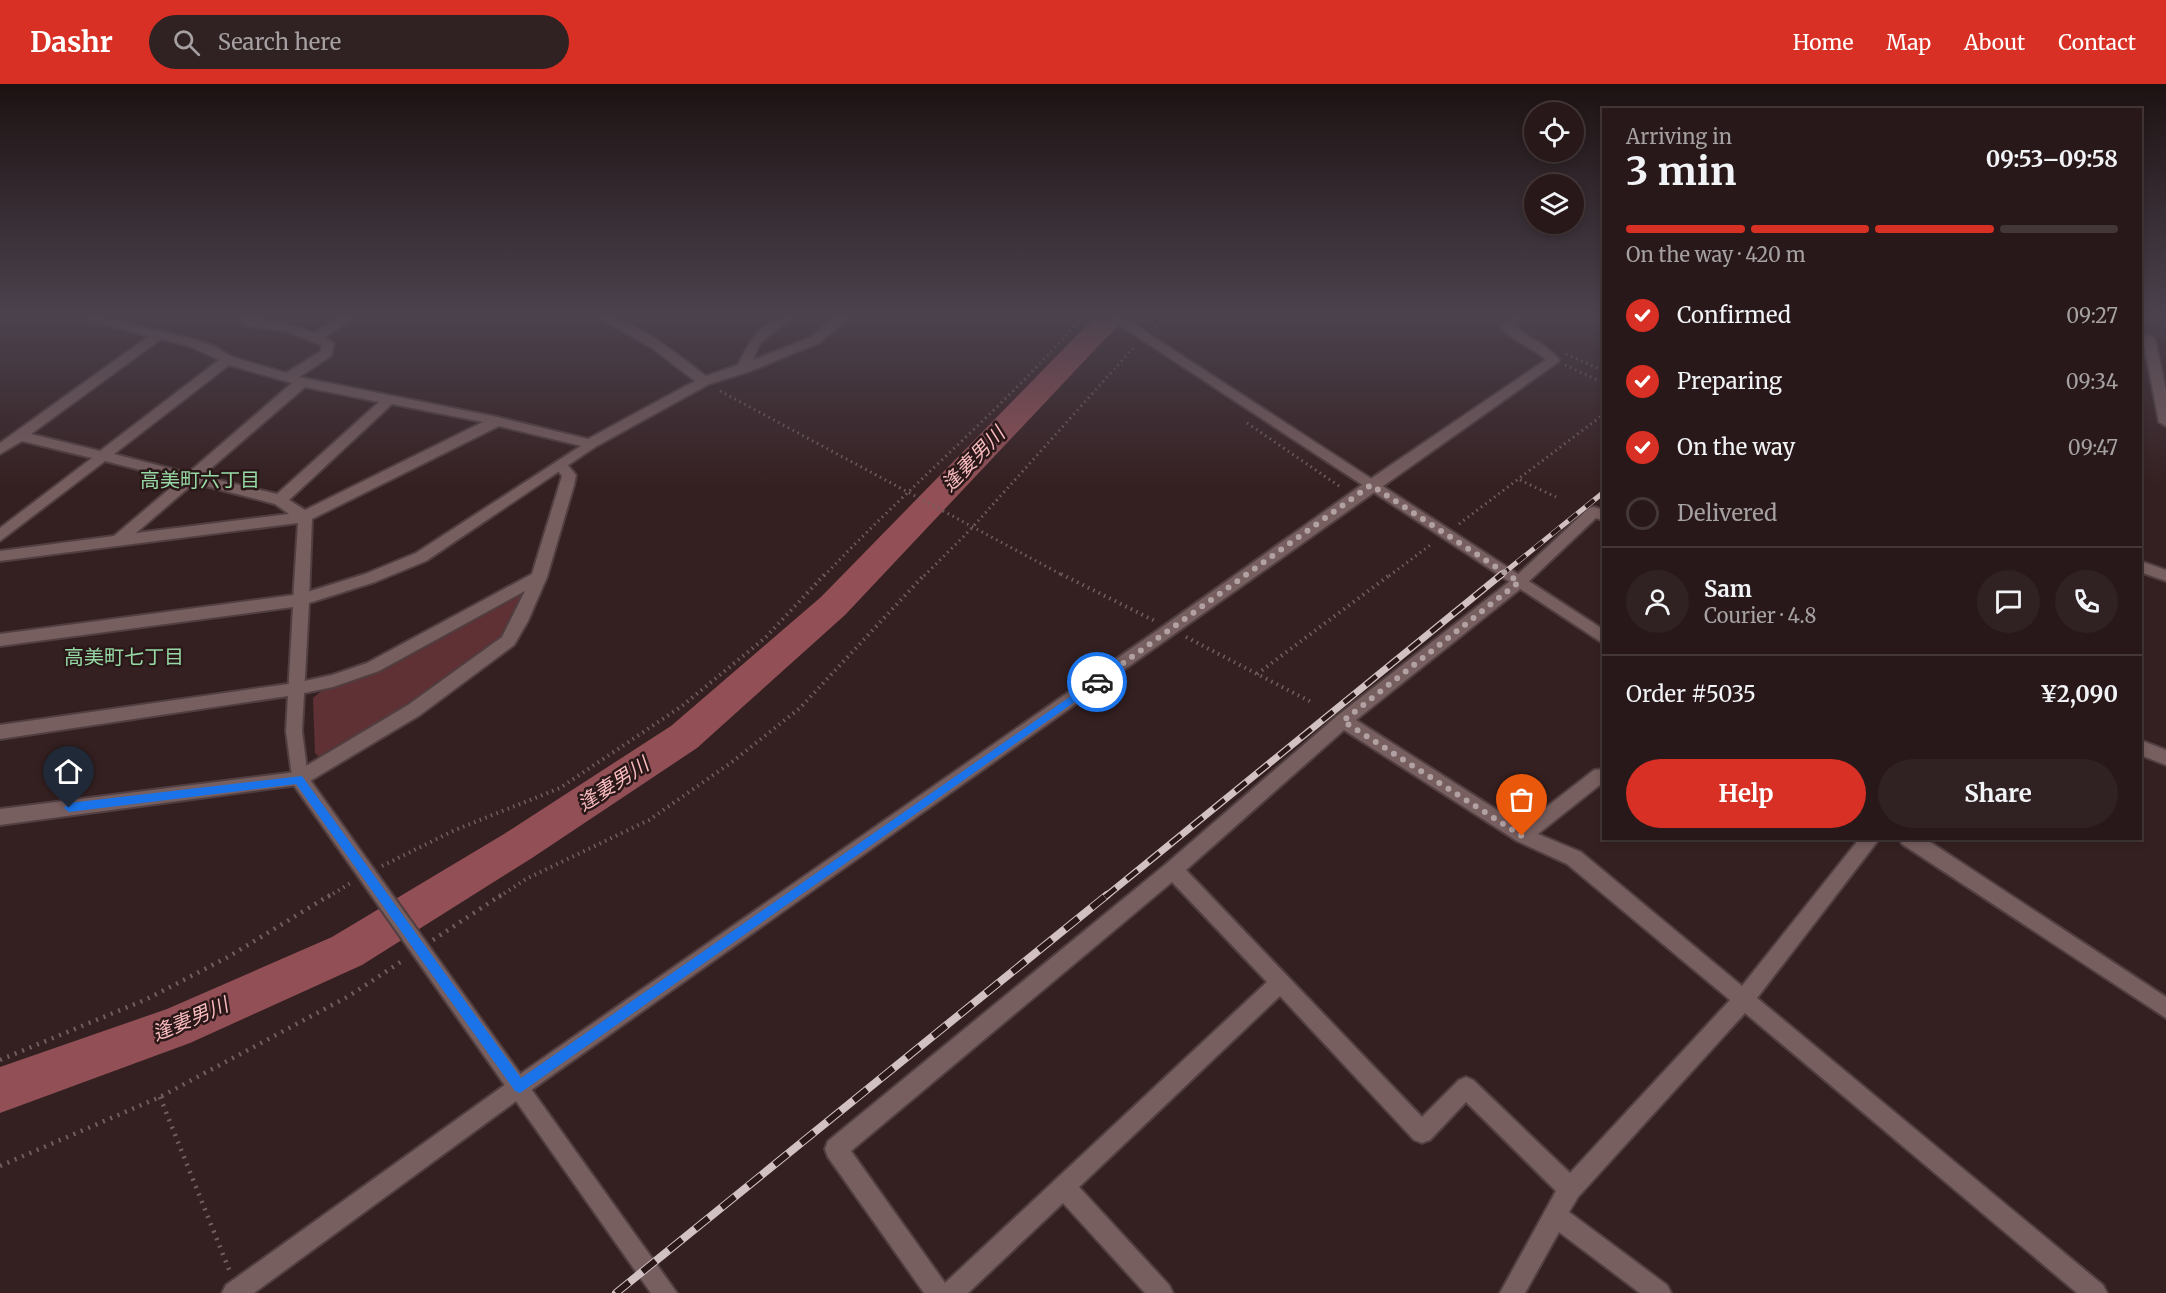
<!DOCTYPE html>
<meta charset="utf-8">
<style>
:root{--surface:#281819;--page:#302122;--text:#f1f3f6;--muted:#a5a0a2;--line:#443738;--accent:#d93025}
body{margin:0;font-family:Merriweather,"Noto Sans JP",serif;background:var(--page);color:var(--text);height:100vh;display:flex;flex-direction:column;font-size:22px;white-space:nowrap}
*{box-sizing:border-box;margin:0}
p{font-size:20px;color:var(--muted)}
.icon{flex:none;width:33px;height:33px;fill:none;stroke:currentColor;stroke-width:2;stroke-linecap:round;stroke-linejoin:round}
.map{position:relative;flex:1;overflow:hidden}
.panel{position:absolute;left:1602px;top:24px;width:540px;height:732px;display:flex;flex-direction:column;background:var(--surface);border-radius:0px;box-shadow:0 3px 9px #0003,0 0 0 2px var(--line)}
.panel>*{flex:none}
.buttons{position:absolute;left:1524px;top:18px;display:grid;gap:12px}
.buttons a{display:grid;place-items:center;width:60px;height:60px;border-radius:50%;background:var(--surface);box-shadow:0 3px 9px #0003,0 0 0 2px var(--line);font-size:30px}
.pin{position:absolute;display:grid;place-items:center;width:51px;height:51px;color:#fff;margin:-62px -26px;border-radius:50% 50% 50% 0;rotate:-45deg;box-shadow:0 0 6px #0007}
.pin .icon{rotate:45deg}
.courier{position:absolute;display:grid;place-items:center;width:60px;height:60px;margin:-30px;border:4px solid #1a73e8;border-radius:50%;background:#fff;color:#222;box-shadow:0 2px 8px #0007}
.overview em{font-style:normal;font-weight:700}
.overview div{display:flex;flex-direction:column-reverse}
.overview{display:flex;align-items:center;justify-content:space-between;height:102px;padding:0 24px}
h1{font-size:39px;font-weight:700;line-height:45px}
.bar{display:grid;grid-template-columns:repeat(4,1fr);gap:9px 6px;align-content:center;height:72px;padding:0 24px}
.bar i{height:8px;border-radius:4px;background:var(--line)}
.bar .on{background:var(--accent)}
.bar p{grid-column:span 4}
.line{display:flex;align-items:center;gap:15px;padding:0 24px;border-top:2px solid var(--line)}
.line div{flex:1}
.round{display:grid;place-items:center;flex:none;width:63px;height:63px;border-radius:32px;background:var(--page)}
ol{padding:0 24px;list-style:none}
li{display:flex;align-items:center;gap:18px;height:66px}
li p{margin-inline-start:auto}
li .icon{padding:6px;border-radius:50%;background:var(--accent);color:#fff;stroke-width:4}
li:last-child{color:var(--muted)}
li i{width:33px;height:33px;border:3px solid var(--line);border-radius:50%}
.cta{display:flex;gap:12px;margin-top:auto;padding:12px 24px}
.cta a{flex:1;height:69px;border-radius:36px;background:var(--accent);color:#fff;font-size:24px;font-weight:700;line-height:69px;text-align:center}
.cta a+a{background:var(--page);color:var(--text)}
header{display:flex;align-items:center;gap:36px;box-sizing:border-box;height:84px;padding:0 30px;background:var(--accent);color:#fff}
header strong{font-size:28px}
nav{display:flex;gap:33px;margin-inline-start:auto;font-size:21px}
.search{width:420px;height:54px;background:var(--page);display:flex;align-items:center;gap:15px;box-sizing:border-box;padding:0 21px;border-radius:33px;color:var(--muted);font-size:22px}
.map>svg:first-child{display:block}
.green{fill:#5f3034}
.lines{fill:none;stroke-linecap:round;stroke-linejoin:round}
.river{fill:#925056;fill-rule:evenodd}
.minor-casing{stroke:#503e40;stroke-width:4}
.tertiary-casing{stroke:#503e40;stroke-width:4}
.path-far2{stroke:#715e5f;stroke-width:3;stroke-dasharray:1.5 4;stroke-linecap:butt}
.path-far1{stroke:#715e5f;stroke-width:4;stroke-dasharray:1.5 4.5;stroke-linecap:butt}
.path{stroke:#715e5f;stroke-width:4.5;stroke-dasharray:2 6;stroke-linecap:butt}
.minor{fill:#775e5f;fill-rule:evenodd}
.tertiary{fill:#775e5f;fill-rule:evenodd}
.rail-far2-casing{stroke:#d1c1c2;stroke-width:5}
.rail-far1-casing{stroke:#d1c1c2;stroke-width:7}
.rail-casing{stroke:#d1c1c2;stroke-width:8}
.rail-far2{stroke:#2a1718;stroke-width:4;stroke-dasharray:11;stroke-linecap:butt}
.rail-far1{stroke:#2a1718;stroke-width:4.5;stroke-dasharray:14;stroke-linecap:butt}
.rail{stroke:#2a1718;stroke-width:6;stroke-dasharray:17;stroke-linecap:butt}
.route{fill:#1a73e8}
.done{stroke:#b2a1a2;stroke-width:6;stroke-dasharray:0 10.8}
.labels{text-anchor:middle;stroke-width:5;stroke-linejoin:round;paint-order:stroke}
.water-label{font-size:20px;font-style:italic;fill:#f7babd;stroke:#2a1718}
.neighbourhood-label{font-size:20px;fill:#96d9a5;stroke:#2a1718}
</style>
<header>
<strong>Dashr</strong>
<div class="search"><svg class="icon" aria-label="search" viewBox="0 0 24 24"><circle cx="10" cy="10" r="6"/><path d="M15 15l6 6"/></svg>Search here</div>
<nav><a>Home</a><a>Map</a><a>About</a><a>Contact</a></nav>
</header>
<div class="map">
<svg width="2166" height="1209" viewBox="0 0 2166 1209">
<rect width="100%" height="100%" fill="#352021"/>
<polygon class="green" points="521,506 525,511 504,556 413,623 322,676 315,669 313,614 325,604"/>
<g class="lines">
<polygon class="river" points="1100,232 1130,232 1103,257 845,531 697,664 532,774 362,881 190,959 0,1029 0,983 167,925 332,853 504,750 671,642 821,513 1083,245"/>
<g class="minor-casing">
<g id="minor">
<path d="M73 232H95L197 256 216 263 232 273 286 289 321 267V261L288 248 245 241 234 232C260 232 290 240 314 249L340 232H355L325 253 334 259 331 272 299 293 497 333 588 355 695 297 652 264 596 232C633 232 676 270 706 292L738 281C749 257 765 232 794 232L760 259 753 276 811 253 836 232H850L819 259 748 288 709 300 595 363 590 364 499 342 312 435 309 516 301 522 293 516 298 439 0 477V467L114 452 180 396 105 377 0 457V444L92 374 22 357 0 370V359L149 252ZM161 255 189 262 219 276 100 367 31 350ZM229 281 292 299 188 389 114 370ZM305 303 379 318 277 410 202 392ZM392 320 483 338 305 426 289 416ZM194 399 275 420 289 430 136 449Z"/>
<polygon points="1510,232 1523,232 1510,245 1502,245 1500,242"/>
<polygon points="2149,251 2155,255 2166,306 2166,342 2159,338 2143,255"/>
<polygon points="1553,271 1559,275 1558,278 527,1009 254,1209 222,1209 226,1201 513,995 1165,541 1366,398"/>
<polygon points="561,377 566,379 576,391 574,401 547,493 528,537 514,561 420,631 305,700 0,741 0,725 296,688 408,621 502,553 525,507 379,587 333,603 295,611 0,655 0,641 295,599 332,591 367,579 532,490 562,392 554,382"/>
<path d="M1594 423 1604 426V437L1596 434 1524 502 1356 636 1522 742 1594 686 1604 685V701L1601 700 1538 750 1581 768 1742 902 1860 754H1880L1757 914 2103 1201 2107 1209H2077L1745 929 1578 1113 1569 1128 1667 1201 1671 1209H1640L1559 1148 1525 1209H1500L1556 1107 1466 1018 1430 1056 1422 1059 1414 1056 1280 912 1079 1103 1169 1201 1173 1209H1145L1063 1119 968 1209H924L828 1073 825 1065 828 1057 1166 780 1337 632 1514 494 1589 424ZM1344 646 1517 757 1567 780 1730 916 1570 1089 1473 996 1466 993 1459 996 1422 1033 1186 786ZM1172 798 1267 898 945 1199 851 1067Z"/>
<polygon points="2140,477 2166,486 2166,497 2140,488"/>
<polygon points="2140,656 2166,666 2166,681 2140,671"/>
</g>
</g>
<g class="tertiary-casing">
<g id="tertiary">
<polygon points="1106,232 1121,232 1604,546 1604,560"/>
<path d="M1506 238 1546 263 1559 275 1558 278H1548C1534 263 1513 259 1500 242Z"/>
<polygon points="590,356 597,360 595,363 426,477 375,498 309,519 302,647 308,693 677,1209 651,1209 293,700 286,647 293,523 0,562 0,550 301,510 365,490 416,469"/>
<polygon points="1899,754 1924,754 2166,913 2166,934 1902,760"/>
</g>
</g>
<g class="path-far2">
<polyline points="1156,243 1164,232"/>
<polyline points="1566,270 1604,287"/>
<polyline points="1565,281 1604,299"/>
<polyline points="720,307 1064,492"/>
<polyline points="1247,339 1342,404"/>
<polyline points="1520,396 1556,413"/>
<polyline points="1459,440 1604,330"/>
<path d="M824 492C908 403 1003 325 1083 232"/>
<polyline points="924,492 970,446 1135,262"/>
<polyline points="1389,492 1433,459"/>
</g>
<g class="path-far1">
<polyline points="1061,490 1155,537"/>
<polyline points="1186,553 1313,619"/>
<polyline points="1257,590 1391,490"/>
<polyline points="382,782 455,746 560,704 682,622 765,554 825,490"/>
<polyline points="328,813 352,798"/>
<polyline points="499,813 526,795 649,736 732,678 800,624 925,490"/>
</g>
<g class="path">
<polyline points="433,856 501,811"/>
<polyline points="0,976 147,915 228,873 330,811"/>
<polyline points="160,1013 230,1188"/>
<polyline points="0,1082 160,1013 349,912 405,875"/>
</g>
<use href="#minor" class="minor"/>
<use href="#tertiary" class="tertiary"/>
<g class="rail-far2-casing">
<polyline id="rail-far2" points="1500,492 1604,408"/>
</g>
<g class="rail-far1-casing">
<polyline id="rail-far1" points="1105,813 1502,490"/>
</g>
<g class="rail-casing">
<polyline id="rail" points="616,1209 1107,811"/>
</g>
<use href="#rail-far2" class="rail-far2"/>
<use href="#rail-far1" class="rail-far1"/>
<use href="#rail" class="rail"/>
</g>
<linearGradient id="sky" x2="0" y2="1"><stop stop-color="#1d1212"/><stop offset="0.58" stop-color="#4b424e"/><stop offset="1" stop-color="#4b424e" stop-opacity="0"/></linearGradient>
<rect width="2166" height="401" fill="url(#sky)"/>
<polygon class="route" points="1097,594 1102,598 1100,600 520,1009 515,1007 296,700 69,728 64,724 69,719 302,692 521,994"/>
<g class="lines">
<polyline class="done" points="1097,598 1371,401 1519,498 1343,637 1522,752"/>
</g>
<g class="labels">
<g class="water-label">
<text transform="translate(973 375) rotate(-46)" y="7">逢妻男川</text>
<text transform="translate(613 700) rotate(-33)" y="7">逢妻男川</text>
<text transform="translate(190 935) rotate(-23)" y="7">逢妻男川</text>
</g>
<g class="neighbourhood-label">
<text x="200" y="403">高美町六丁目</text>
<text x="124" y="580">高美町七丁目</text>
</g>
</g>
</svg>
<div class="buttons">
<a><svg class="icon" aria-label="locate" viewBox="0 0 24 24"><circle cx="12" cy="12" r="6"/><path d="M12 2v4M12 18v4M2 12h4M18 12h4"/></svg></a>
<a><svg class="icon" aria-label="layers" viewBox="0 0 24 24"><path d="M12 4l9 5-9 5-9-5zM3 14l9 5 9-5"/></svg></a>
</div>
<div class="pin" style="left:1522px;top:752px;background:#ea580c"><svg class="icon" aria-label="bag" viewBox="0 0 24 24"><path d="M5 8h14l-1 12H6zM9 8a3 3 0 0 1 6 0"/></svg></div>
<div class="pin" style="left:69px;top:724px;background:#1f2937"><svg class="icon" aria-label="home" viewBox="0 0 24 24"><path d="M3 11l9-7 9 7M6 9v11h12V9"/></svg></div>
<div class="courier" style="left:1097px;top:598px"><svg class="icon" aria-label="car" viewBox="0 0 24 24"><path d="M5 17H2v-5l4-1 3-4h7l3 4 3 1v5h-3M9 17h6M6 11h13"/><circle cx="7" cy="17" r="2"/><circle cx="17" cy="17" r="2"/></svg></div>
<section class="panel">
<div class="overview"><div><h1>3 min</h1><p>Arriving in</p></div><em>09:53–09:58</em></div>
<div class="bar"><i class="on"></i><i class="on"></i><i class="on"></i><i></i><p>On the way · 420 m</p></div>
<ol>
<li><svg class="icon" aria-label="check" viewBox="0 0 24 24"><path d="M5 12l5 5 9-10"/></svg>Confirmed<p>09:27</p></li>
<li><svg class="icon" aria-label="check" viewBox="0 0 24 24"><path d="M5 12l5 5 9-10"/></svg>Preparing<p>09:34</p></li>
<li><svg class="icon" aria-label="check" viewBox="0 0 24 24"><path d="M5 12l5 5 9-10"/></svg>On the way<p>09:47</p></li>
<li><i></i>Delivered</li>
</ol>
<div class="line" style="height:108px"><a class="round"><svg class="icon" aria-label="person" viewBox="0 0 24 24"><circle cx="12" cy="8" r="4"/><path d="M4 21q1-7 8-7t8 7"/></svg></a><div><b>Sam</b><p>Courier · 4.8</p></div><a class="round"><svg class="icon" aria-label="chat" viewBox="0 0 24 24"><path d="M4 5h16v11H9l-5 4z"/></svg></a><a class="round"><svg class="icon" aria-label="phone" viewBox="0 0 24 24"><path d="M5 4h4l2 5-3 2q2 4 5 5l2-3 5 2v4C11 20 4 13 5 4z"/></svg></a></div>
<div class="line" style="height:78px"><div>Order #5035</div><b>¥2,090</b></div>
<div class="cta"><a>Help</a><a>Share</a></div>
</section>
</div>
